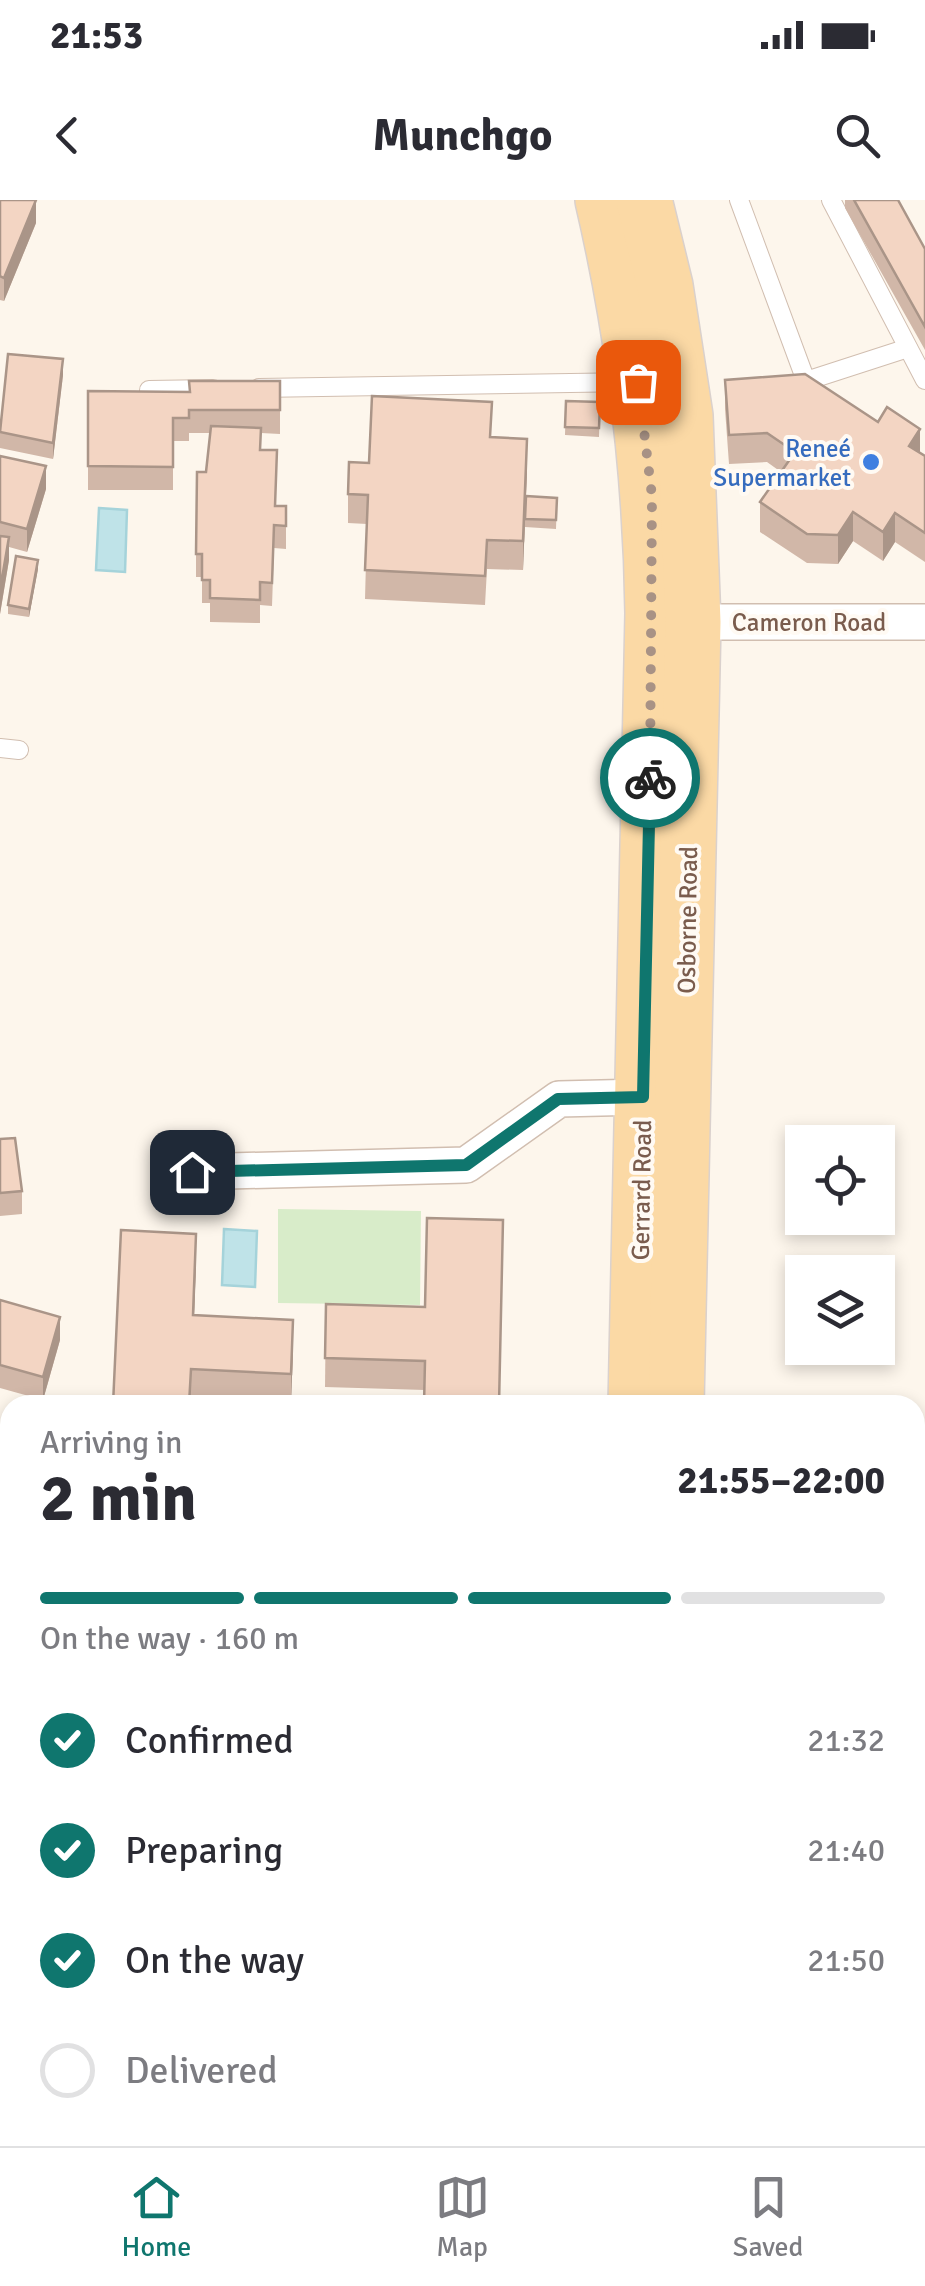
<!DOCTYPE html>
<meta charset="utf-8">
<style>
:root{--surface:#fff;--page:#f2f2f3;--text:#2b2b33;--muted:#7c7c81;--line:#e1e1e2;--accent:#0f766e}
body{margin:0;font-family:Signika,sans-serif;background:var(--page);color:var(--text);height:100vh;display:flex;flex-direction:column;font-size:38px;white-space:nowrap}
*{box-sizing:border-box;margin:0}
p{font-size:32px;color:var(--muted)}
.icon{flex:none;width:55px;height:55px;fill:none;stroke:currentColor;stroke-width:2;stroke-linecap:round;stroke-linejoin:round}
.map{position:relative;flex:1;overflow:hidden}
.sheet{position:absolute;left:0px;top:1195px;width:925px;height:752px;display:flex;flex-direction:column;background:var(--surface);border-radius:30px 30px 0 0;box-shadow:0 5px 15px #0003}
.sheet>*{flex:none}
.controls{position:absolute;left:785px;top:925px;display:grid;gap:20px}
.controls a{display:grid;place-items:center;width:110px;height:110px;border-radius:0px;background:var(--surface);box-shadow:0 5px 15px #0003;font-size:50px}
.pin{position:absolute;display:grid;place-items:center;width:85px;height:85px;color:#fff;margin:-42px;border-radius:20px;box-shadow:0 5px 15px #0006}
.courier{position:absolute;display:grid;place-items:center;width:100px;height:100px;margin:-50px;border:8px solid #0f766e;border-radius:50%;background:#fff;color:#222;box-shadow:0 2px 12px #0007}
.head em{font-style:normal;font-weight:700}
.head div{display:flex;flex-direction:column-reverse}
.head{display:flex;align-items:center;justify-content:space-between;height:170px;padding:0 40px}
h1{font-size:65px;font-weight:700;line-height:75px}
.bar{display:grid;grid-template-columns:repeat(4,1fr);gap:15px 10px;align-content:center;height:120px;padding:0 40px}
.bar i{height:12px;border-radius:8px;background:var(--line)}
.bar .on{background:var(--accent)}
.bar p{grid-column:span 4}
ol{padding:0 40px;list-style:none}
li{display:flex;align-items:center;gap:30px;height:110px}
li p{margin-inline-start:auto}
li .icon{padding:10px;border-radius:50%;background:var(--accent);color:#fff;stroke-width:4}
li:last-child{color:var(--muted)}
li i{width:55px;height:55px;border:5px solid var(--line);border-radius:50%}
.status{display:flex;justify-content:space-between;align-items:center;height:70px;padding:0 50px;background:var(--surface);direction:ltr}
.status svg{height:28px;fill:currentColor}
header{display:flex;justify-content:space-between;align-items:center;height:130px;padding:0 40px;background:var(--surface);font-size:45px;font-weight:700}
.tab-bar{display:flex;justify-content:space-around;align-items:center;height:140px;border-top:2px solid var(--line);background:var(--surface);font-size:28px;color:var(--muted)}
.tab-bar a{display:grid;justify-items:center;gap:5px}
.tab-bar .on{color:var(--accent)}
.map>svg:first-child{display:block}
.green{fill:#d8ecc9}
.water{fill:#bfe3e8;stroke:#a5d3da;stroke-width:2.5}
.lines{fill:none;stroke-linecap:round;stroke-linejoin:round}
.lane-casing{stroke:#d1beb0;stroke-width:20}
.street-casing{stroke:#d1beb0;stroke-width:38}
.secondary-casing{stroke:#d6c0b0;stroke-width:52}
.primary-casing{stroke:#dad1cd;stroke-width:58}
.lane{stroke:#fff;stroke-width:18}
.street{stroke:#fff;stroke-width:35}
.secondary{stroke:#fff;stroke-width:50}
.primary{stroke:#fbd9a5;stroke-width:55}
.wall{fill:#d1b7a8}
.shaded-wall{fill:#aa9588}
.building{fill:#f3d5c3;stroke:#aa9588;stroke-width:2.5}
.done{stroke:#a89285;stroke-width:10;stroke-dasharray:0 18}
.route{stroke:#0f766e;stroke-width:12}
.shop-dot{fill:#3f7fe0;stroke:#fffaf3;stroke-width:4}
.labels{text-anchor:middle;stroke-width:8;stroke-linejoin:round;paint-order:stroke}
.shop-label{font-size:25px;fill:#366cbe;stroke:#fffaf3;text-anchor:end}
.street-label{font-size:25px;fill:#7a5c4d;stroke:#fffaf3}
</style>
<div class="status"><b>21:53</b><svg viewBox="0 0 49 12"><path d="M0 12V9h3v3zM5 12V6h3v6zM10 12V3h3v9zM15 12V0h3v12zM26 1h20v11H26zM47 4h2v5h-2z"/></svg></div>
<header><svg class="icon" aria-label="back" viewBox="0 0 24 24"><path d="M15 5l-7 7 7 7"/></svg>Munchgo<svg class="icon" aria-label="search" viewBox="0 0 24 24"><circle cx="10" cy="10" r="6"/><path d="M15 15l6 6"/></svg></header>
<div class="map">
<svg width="925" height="1946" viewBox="0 0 925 1946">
<rect width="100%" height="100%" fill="#fdf6ec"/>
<polygon class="green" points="278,1009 421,1011 420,1105 278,1103"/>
<g class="water">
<polygon points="99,308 127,310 125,372 96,370"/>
<polygon points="224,1029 257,1031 255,1087 222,1085"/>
</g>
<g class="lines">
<g class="lane-casing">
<g id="lane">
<polyline points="739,0 806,181 908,148"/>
<polyline points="831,0 925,180"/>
<polyline points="259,188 633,182"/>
<polyline points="149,190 213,189"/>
<polyline points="0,548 19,550"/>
</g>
</g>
<g class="street-casing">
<g id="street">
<polyline points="693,422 925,422"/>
<polyline points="192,972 466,965 559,899 643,897"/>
</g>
</g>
<g class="secondary-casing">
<polyline id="secondary" points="915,1798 925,1798"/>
</g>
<g class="primary-casing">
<g id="primary">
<path d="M603 0C635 137 651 272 653 413L636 1205"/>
<polyline points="644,0 665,86 685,216 693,422 676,1205"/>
<polyline points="661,1946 661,1938"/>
</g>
</g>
<use href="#lane" class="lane"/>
<use href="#street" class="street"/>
<use href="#secondary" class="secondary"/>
<use href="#primary" class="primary"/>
</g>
<g class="wall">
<polygon points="0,0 36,23 4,101 0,100"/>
<polygon points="845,0 898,0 925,49 925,150 845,8"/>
<polygon points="63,175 53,259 0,248 0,226"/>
<polygon points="725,180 925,256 925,362 895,342 883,361 853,341 838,364 807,363 760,332 760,302 781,272 767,262 729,264 725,209"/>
<polygon points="280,181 280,234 261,233 261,250 276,306 286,306 286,349 274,348 272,406 260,405 260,423 210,422 210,403 202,403 202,377 196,377 196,354 210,233 189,233 189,241 173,241 173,290 88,290 88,191 190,192"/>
<polygon points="566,201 600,202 599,237 565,235"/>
<polygon points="491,237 527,268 526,296 557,298 556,329 525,327 525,322 523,370 487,369 485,405 365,399 367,324 348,323 348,294 369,263"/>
<polygon points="0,256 46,289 27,352 9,347 9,360 0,414"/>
<polygon points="38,369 29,417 8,414 8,405"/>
<polygon points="0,939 22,991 22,1014 0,1016"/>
<polygon points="196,1063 194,1115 293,1150 291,1203 191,1198 191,1205 113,1205"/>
<polygon points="0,1100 60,1140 43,1200 0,1188"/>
<polygon points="326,1104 425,1107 425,1190 325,1187"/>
<polygon points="0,1261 10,1261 10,1329 0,1330"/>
<polygon points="0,1335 10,1335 10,1414 0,1413"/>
<polygon points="0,1422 10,1423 10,1513 0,1513"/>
<polygon points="10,1594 10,1755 0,1755 0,1595"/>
<polygon points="0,1772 10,1774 10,1866 0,1864"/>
</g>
<g class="shaded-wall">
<polygon points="36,0 36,23 4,101 4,78"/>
<polygon points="63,159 63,175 53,259 53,243"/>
<polygon points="920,229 920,258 909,246"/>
<polygon points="527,239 527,268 523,370 523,341"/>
<polygon points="46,266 46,289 27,352 27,329"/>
<polygon points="853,312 853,341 838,364 838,335"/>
<polygon points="895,313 895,342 883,361 883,332"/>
<polygon points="9,337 9,360 0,414 0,390"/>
<polygon points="38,360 38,369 29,417 29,409"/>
<polygon points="196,1034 196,1063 193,1144 193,1115"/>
<polygon points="60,1117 60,1140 43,1200 43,1177"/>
<polygon points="293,1120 293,1150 291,1203 291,1174"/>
</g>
<g class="building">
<polygon points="0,0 36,0 4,78 0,76"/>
<polygon points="854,0 898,0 925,49 925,127"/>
<polygon points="8,154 63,159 53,243 0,232"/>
<polygon points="805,174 878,222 887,207 920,229 909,246 925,256 925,333 895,313 883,332 853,312 838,335 807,334 760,302 795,252 767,233 729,235 725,180"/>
<polygon points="189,181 280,181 280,210 189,210 189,218 173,218 173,267 88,266 88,191 190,192"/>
<polygon points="372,196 492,202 490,237 527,239 523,341 487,340 485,376 365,370 368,295 348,294 349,262 369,263"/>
<polygon points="566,201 600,202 599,228 565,227"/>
<polygon points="211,226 261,228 260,250 277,250 275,306 286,306 286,326 274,325 272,383 260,382 260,400 210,398 210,380 202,380 202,354 196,354 197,272 206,272"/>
<polygon points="0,256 46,266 27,329 0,322"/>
<polygon points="526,296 557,298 556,320 525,319"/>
<polygon points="0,336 9,337 0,390"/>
<polygon points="16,356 38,360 29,409 8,405"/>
<polygon points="15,938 22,991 0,993 0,939"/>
<polygon points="427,1018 503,1020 499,1205 424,1205 425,1161 325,1158 326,1104 425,1107"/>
<polygon points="121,1030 196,1034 193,1115 293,1120 291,1174 191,1169 189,1205 113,1205"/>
<polygon points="0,1100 60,1117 43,1177 0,1165"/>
<polygon points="0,1261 10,1261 10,1313 0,1314"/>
<polygon points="0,1335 10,1335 10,1398 0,1397"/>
<polygon points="0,1422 10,1423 10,1484 0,1484"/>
<polygon points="10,1594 10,1640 0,1641 0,1595"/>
<polygon points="0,1645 10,1646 10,1732 0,1732"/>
<polygon points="0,1772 10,1774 10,1843 0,1841"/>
<polygon points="417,1938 474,1938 475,1946 418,1946"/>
<rect x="773" y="1938" width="75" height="8"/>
</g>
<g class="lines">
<polyline class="done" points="638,182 652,296 650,578"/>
<polyline class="route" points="192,972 466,965 558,899 643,897 650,578"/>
</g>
<circle class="shop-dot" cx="871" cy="262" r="10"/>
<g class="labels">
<g class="shop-label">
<text x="851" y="257">Reneé<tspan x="851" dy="29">Supermarket</tspan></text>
</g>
<g class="street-label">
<text x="809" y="431">Cameron Road</text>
<text transform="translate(687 720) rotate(-89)" y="9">Osborne Road</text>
<text transform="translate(641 990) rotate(-89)" y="9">Gerrard Road</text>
</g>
</g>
</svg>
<div class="controls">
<a><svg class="icon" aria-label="locate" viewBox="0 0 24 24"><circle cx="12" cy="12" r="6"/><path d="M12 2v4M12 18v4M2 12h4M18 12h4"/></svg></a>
<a><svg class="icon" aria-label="layers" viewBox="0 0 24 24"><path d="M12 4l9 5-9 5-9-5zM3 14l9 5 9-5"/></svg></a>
</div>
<div class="pin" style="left:638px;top:182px;background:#ea580c"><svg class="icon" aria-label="bag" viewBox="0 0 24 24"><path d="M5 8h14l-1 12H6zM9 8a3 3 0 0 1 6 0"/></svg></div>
<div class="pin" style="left:192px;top:972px;background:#1f2937"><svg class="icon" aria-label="home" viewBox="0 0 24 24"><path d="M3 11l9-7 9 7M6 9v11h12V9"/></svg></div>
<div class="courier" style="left:650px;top:578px"><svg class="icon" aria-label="bike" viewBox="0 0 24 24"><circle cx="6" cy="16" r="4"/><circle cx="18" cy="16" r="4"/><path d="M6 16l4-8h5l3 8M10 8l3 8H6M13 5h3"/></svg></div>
<section class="sheet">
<div class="head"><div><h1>2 min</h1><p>Arriving in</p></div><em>21:55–22:00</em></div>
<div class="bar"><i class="on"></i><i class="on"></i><i class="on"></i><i></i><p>On the way · 160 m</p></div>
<ol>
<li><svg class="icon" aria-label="check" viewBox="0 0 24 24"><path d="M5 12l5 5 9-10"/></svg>Confirmed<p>21:32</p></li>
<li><svg class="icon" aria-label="check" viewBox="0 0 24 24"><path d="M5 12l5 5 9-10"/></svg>Preparing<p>21:40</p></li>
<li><svg class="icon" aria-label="check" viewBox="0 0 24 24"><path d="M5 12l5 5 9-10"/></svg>On the way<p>21:50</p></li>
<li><i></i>Delivered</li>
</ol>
</section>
</div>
<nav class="tab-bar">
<a class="on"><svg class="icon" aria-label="home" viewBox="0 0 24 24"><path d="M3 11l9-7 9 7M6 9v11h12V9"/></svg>Home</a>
<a><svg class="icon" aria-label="map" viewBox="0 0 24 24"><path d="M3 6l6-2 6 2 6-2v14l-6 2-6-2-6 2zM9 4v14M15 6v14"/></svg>Map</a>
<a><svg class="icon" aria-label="saved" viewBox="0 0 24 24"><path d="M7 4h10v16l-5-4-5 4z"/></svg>Saved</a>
</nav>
